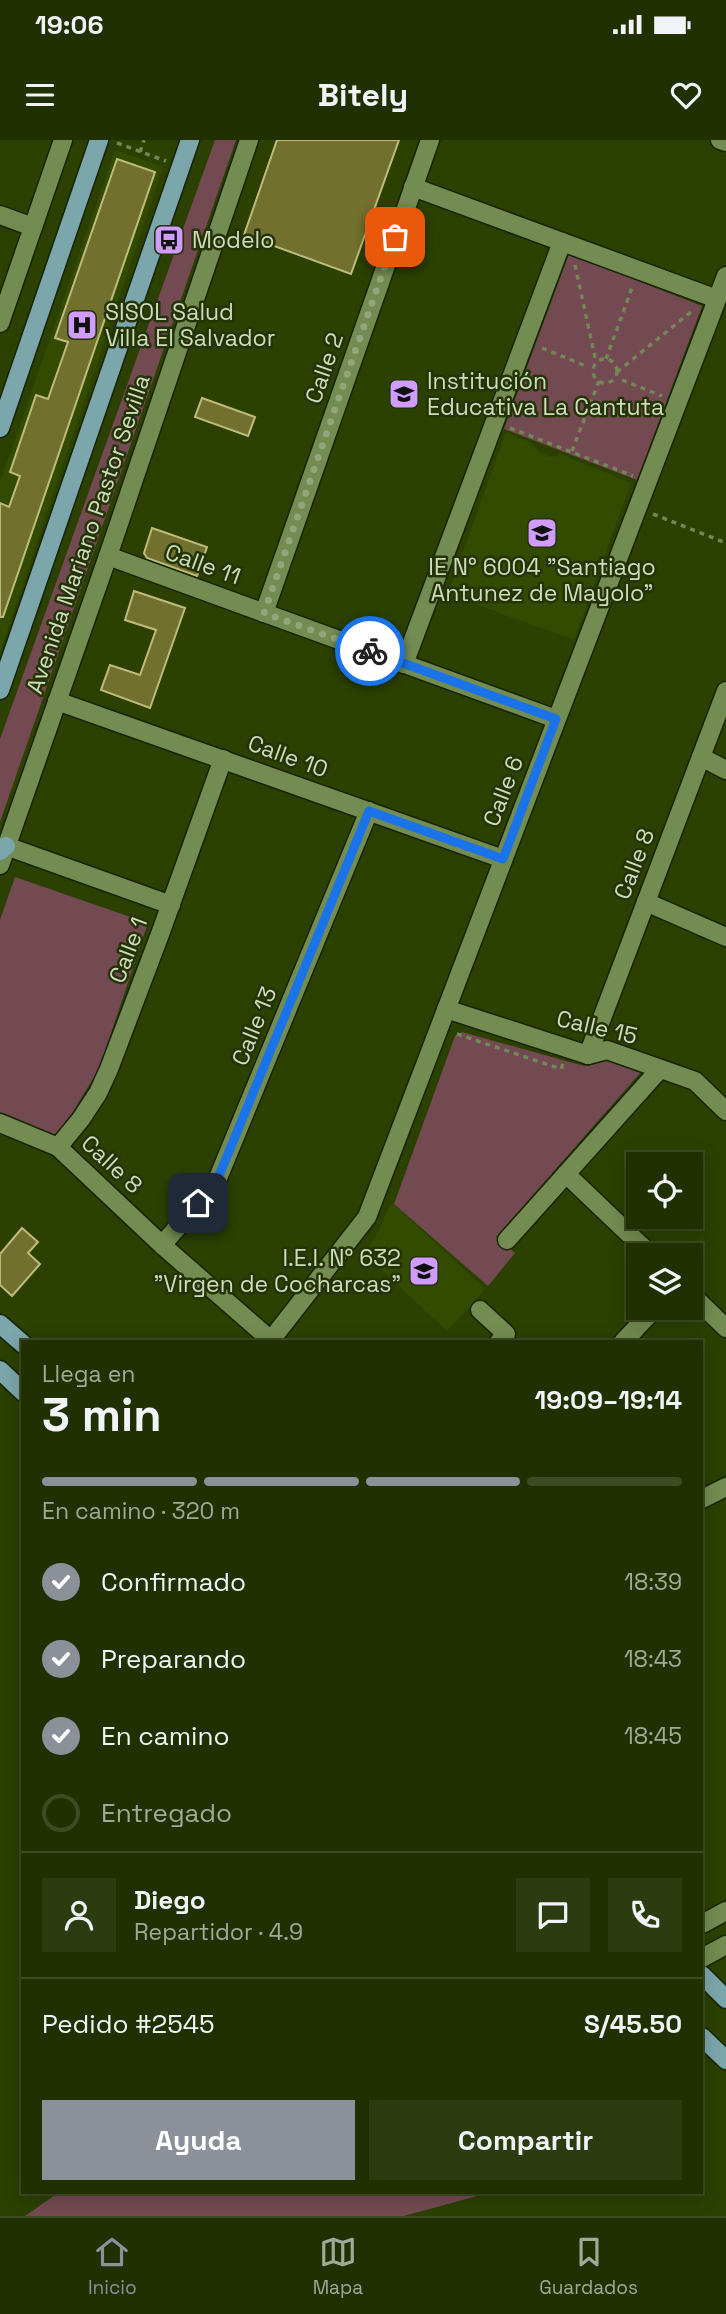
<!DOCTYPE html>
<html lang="es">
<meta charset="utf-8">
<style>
:root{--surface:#203001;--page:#2d3c10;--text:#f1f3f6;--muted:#a2a999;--line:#3d4b23;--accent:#8c9099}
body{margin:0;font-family:"Space Grotesk",sans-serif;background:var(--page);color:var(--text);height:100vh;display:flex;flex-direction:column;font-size:26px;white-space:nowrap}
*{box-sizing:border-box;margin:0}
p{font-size:23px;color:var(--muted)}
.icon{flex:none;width:38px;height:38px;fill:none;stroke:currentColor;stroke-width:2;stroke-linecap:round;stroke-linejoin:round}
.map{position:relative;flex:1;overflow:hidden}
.side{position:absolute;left:21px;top:1200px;width:682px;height:854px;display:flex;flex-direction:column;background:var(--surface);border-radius:0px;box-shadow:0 4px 18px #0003,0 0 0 2px var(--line)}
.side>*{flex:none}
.tools{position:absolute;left:626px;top:1012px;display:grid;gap:14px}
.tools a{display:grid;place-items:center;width:77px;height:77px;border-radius:0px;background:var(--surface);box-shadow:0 4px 18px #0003,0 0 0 2px var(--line);font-size:35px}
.pin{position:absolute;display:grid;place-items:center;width:60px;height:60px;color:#fff;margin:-30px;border-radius:14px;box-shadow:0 4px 10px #0006}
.courier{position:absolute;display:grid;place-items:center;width:70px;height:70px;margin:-35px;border:5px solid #1a73e8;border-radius:50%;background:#fff;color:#222;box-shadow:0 2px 9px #0007}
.head em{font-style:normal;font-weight:700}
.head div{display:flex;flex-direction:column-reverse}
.head{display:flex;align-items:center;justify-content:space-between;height:119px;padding:0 21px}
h1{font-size:46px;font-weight:700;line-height:52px}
.bar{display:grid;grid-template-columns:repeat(4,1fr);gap:10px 7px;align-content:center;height:84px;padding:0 21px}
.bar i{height:9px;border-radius:5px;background:var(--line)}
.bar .current{background:var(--accent)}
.bar p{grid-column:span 4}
.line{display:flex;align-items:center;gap:18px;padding:0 21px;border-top:2px solid var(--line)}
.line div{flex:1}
.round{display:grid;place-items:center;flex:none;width:74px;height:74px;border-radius:0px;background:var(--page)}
ol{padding:0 21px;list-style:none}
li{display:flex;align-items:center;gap:21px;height:77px}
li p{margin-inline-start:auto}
li .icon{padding:7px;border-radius:50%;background:var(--accent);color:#fff;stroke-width:4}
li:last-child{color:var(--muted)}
li i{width:38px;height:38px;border:4px solid var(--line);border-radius:50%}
.action{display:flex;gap:14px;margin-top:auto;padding:14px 21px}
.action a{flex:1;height:80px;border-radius:0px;background:var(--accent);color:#fff;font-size:28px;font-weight:700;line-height:80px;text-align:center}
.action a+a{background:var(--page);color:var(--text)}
.status{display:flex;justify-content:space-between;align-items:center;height:49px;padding:0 35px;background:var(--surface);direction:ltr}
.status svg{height:19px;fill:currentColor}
header{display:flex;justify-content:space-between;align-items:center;height:91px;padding:0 21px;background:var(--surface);font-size:32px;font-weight:700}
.dock{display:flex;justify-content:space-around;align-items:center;height:98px;border-top:2px solid var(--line);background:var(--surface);font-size:19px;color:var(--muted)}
.dock a{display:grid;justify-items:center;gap:4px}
.dock .current{color:var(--accent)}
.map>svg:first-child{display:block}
.built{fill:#334b01}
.green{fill:#734a52}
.building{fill:#72702f;stroke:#bebc7a;stroke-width:2}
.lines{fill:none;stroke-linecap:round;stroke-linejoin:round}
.minor-casing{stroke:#182406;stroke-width:21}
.major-casing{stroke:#182406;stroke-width:21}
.path{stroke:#748655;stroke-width:3.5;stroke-dasharray:5 5;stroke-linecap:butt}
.minor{stroke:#738c51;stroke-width:18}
.major{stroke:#7ba6ac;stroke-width:18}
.done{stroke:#95a57b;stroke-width:7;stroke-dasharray:0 12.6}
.route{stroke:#1a73e8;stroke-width:9}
.labels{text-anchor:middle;stroke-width:5;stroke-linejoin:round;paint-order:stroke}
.poi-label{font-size:23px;fill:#cedcbd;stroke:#243407;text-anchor:start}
.street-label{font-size:23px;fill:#cedcbd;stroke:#243407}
</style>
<div class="status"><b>19:06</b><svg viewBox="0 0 49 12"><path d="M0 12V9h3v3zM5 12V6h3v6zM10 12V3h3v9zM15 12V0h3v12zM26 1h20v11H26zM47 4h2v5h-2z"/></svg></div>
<header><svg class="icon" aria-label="menu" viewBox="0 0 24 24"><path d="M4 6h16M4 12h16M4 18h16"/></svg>Bitely<svg class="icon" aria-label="heart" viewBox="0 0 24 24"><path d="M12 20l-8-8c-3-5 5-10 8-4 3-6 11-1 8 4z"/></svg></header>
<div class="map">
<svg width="726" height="2076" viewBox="0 0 726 2076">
<rect width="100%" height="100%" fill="#2b4001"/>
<g class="built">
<polygon points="115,10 163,27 0,512 0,343"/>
<polygon points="506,292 531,303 540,313 553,318 560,314 631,343 574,500 448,454"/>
<polygon points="393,1064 485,1149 447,1191 364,1113 375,1099 390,1065"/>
</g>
<g class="green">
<polygon points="215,0 236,0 0,682 0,599"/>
<polygon points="569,114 702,166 637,340 504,289"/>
<polygon points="15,737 148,783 99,929 61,991 55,997 0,977 0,780"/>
<polygon points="462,892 584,926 609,916 641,932 496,1097 515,1113 488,1146 394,1064 455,896"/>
<polygon points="58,2053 488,2053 404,2076 25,2076"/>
</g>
<g class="building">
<polygon points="277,0 399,0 351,134 244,95"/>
<polygon points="117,19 155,32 3,477 0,477 0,363 9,367 20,336 10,332 36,255 48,259 68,202 55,198"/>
<polygon points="202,258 255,277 248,296 195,277"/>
<polygon points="152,388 207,407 197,436 147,418 144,413"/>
<polygon points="134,451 185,468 150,568 101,550 110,525 140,535 156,490 125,480"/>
<polygon points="22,1088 38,1102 28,1113 40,1124 12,1156 0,1145 0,1114"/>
</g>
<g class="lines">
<g class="minor-casing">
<g id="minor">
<polyline points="720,0 726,2"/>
<polyline points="413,47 717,159"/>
<polyline points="0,75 33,87"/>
<polyline points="0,183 63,0"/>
<polyline points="108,416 556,579"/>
<polyline points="264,473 430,0"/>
<polyline points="404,524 562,102"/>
<polyline points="57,561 503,719"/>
<polyline points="701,617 726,630"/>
<polyline points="6,706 171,765"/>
<polyline points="0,725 108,416 249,0"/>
<polyline points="646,762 726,797"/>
<polyline points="446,869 588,915 607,910 695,941 726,971"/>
<polyline points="588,915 726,551"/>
<polyline points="0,983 58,1007 162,1105 273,1202"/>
<polyline points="58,1007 81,979 98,953 109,929 159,797 223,619"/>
<polyline points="566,1034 651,1115"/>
<polyline points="507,1100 660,929"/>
<polyline points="162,1105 216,1043 369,671"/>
<polyline points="691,1154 726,1188"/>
<polyline points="480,1170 506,1194 499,1202"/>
<polyline points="271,1200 367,1077 726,136"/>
<polyline points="623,1202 656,1167"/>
<polyline points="702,1359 726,1347"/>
<polyline points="702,1784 726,1771"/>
<polyline points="702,1818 726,1805"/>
</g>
</g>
<g class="major-casing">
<g id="major">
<polyline points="0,288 99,0"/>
<polyline points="0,550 190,0"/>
<polyline points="0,711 6,706"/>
<polyline points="0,1184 23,1204"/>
<polyline points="0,1230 23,1252"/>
<polyline points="702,1835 726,1859"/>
<polyline points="702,1897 726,1920"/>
</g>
</g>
<g class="path">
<polyline points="117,3 166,21"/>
<polyline points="140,12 144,0"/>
<polyline points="575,125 596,222"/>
<polyline points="542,208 586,226"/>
<polyline points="606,219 633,145"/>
<circle cx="605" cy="231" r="12"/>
<polyline points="617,232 691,172"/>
<polyline points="622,240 662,256"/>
<polyline points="510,288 633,336"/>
<polyline points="572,311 599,241"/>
<polyline points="653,374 726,403"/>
<polyline points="457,894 561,929 563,924"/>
</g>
<use href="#minor" class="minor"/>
<use href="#major" class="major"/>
</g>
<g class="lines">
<polyline class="done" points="370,511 264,473 395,97"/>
<polyline class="route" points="198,1063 216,1043 369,671 503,719 556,579 370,511"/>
</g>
<defs>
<g id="bus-square" transform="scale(1.575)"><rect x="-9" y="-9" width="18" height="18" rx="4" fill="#d09dff" stroke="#243407"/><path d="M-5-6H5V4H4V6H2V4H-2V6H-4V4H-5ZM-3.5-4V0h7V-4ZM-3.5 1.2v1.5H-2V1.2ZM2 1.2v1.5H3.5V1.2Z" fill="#111"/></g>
<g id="hospital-square" transform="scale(1.575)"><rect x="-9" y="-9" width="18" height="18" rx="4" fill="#d09dff" stroke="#243407"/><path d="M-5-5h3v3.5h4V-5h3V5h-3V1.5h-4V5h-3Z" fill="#111"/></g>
<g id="school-square" transform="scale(1.575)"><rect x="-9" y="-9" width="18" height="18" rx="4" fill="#d09dff" stroke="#243407"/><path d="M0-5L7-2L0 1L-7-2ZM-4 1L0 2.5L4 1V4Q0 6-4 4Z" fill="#111"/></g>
</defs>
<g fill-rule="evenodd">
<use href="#bus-square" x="169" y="100"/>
<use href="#hospital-square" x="82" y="185"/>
<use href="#school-square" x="404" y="254"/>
<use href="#school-square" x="542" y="393"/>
<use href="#school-square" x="424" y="1131"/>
</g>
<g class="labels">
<g class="poi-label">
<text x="192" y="108">Modelo</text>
<text x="105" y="180">SISOL Salud<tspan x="105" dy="26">Villa El Salvador</tspan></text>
<text x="427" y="249">Institución<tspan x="427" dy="26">Educativa La Cantuta</tspan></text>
<text x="542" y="435" text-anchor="middle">IE N° 6004 "Santiago<tspan x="542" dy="26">Antunez de Mayolo"</tspan></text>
<text x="401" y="1126" text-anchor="end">I.E.I. N° 632<tspan x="401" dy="26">"Virgen de Cocharcas"</tspan></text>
</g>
<g class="street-label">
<text transform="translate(324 228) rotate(-71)" y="8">Calle 2</text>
<text transform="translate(88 394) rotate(-71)" y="8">Avenida Mariano Pastor Sevilla</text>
<text transform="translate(203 424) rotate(20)" y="8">Calle 11</text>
<text transform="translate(288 616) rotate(20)" y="8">Calle 10</text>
<text transform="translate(503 651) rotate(-69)" y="8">Calle 6</text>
<text transform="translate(634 724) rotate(-69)" y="8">Calle 8</text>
<text transform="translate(128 810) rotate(-69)" y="8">Calle 1</text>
<text transform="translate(254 886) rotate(-68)" y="8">Calle 13</text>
<text transform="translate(597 887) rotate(13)" y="8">Calle 15</text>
<text transform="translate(112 1024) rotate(43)" y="8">Calle 8</text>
</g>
</g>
</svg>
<div class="tools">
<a><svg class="icon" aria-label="locate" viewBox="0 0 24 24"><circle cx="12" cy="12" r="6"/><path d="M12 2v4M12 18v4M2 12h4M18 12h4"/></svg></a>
<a><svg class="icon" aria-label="layers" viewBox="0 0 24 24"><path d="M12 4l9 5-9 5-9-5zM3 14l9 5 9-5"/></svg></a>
</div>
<div class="pin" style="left:395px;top:97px;background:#ea580c"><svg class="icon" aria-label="bag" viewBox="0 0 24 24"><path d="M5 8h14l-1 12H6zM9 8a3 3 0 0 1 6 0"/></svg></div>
<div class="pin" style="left:198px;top:1063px;background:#1f2937"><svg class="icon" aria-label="home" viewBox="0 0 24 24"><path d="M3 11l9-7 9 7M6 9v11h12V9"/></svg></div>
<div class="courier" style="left:370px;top:511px"><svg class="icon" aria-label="bike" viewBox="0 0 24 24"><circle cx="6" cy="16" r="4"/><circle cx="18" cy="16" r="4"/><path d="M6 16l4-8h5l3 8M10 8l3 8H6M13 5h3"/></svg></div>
<section class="side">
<div class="head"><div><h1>3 min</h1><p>Llega en</p></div><em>19:09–19:14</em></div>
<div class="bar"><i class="current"></i><i class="current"></i><i class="current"></i><i></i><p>En camino · 320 m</p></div>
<ol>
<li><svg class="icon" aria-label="check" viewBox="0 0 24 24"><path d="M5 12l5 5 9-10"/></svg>Confirmado<p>18:39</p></li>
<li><svg class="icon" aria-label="check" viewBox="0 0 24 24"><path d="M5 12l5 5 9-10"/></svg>Preparando<p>18:43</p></li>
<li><svg class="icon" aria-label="check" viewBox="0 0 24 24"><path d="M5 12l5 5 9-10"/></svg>En camino<p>18:45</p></li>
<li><i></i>Entregado</li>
</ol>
<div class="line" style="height:126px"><a class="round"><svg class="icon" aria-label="person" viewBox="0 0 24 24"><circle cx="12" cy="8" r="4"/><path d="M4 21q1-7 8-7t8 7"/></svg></a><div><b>Diego</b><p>Repartidor · 4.9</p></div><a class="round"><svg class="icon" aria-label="chat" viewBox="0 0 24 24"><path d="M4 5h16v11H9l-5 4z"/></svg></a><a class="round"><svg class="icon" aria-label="phone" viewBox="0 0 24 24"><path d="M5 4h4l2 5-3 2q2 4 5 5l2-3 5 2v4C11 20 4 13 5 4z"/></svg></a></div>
<div class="line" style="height:91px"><div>Pedido #2545</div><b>S/45.50</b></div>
<div class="action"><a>Ayuda</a><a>Compartir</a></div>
</section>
</div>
<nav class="dock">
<a class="current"><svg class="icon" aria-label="home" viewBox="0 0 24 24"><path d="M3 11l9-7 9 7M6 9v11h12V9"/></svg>Inicio</a>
<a><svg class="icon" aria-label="map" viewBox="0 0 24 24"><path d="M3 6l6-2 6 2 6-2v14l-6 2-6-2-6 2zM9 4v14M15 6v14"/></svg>Mapa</a>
<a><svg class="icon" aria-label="saved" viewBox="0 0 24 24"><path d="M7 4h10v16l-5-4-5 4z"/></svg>Guardados</a>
</nav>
